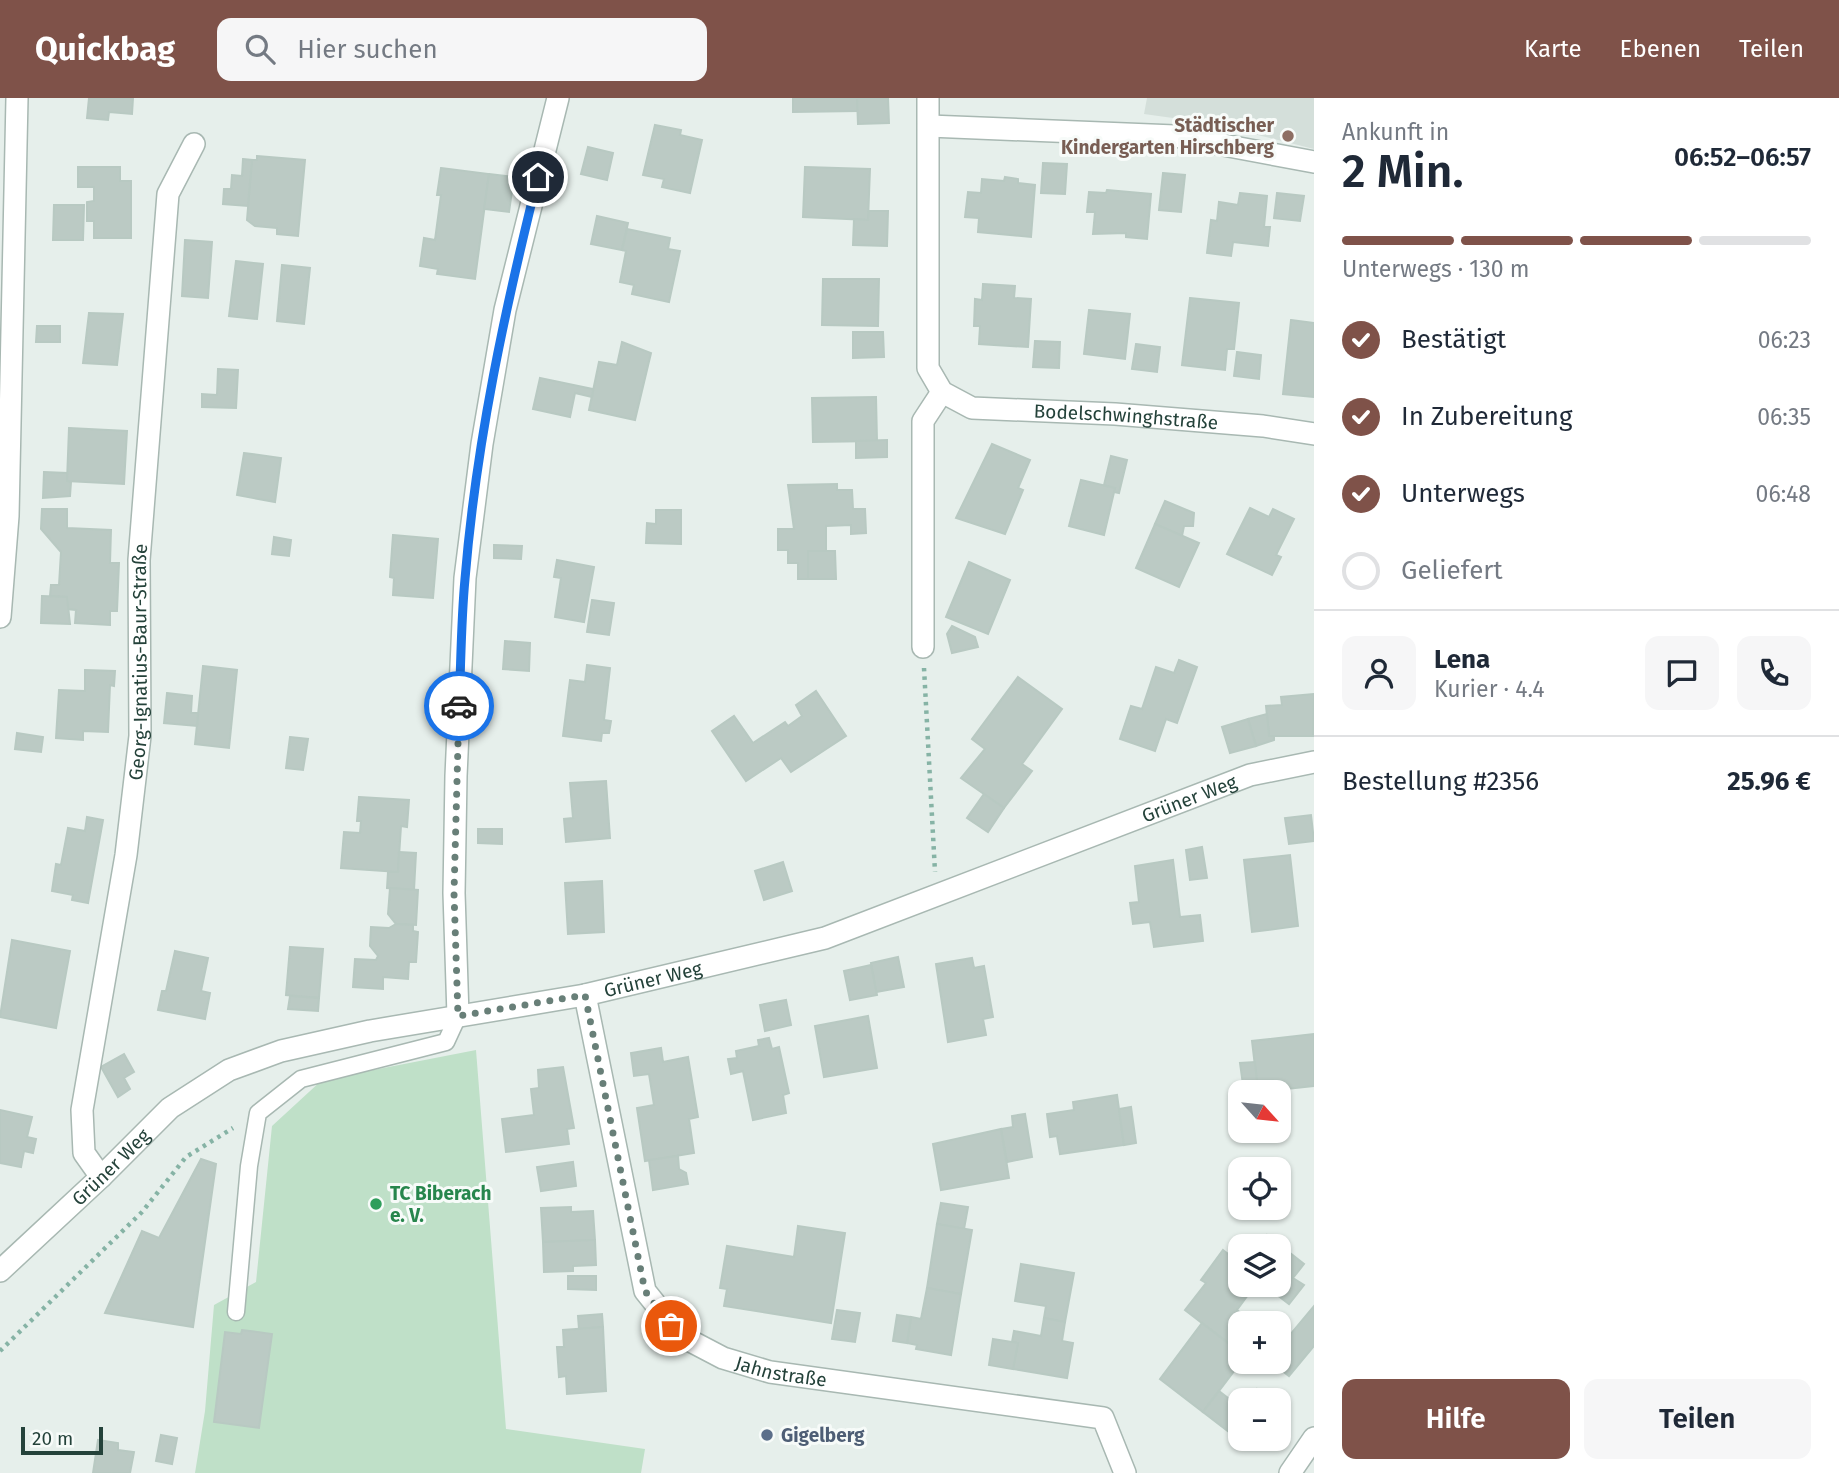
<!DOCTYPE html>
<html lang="de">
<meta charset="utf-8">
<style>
:root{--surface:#fff;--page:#f6f6f7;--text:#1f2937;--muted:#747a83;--line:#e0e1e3;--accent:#7f5249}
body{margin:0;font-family:"Fira Sans",sans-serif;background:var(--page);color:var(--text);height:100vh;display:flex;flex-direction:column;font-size:26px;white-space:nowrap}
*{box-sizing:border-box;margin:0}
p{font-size:23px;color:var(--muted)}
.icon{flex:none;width:38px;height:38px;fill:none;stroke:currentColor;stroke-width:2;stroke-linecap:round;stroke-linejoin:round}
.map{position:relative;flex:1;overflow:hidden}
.drawer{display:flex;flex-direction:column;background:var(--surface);width:525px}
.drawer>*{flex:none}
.needle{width:46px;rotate:117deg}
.controls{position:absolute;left:1228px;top:982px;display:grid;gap:14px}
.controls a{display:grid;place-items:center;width:63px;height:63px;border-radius:14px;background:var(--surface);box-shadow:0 2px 5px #0004;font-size:35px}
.scale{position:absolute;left:21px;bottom:18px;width:82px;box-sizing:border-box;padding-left:7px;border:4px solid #24423a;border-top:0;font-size:19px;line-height:24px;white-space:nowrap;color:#24423a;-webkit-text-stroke:5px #f7fbf9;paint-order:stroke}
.pin{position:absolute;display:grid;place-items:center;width:60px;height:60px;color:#fff;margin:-30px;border:4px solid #fff;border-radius:50%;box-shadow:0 2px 7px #0007}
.courier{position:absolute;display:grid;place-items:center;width:70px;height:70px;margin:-35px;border:5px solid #1a73e8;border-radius:50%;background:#fff;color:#222;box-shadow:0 2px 9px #0007}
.head em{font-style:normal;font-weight:600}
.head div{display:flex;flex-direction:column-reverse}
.head{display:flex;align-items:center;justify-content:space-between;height:119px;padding:0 28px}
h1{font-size:46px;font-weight:600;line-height:52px}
.bar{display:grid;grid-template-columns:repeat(4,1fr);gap:10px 7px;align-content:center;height:84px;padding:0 28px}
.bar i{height:9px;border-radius:5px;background:var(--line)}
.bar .current{background:var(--accent)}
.bar p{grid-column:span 4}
.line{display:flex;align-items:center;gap:18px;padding:0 28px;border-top:2px solid var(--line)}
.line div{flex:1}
.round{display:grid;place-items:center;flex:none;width:74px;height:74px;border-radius:14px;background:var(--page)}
ol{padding:0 28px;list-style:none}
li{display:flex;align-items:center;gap:21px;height:77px}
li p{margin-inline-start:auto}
li .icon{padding:7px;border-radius:50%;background:var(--accent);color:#fff;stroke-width:4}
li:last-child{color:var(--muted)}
li i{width:38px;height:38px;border:4px solid var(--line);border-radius:50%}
.cta{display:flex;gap:14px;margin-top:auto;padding:14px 28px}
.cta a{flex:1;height:80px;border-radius:14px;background:var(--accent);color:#fff;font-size:28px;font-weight:600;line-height:80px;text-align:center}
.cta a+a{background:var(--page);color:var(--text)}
header{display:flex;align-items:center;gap:42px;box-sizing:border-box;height:98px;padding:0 35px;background:var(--accent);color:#fff}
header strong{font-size:33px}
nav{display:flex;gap:38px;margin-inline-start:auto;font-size:24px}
.search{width:490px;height:63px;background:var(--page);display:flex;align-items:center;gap:18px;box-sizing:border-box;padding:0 24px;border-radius:14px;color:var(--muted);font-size:26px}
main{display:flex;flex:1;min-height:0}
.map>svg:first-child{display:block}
.built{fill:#d4dfda}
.green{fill:#bfe0c8}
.building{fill:#bbcac4;stroke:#b8c9c2;stroke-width:2}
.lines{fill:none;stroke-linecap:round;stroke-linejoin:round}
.service-casing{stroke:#a8b8b2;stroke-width:19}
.minor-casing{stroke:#a8b8b2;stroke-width:24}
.path{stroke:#86b3a5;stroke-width:4.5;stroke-dasharray:3.5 5;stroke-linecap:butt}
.service{stroke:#fff;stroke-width:16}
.minor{stroke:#fff;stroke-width:21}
.done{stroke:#687f78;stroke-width:7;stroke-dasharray:0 12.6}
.route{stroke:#1a73e8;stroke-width:9}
.education-dot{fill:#8d6e63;stroke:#f7fbf9;stroke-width:2.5}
.leisure-dot{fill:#2e9e5b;stroke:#f7fbf9;stroke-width:2.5}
.service-dot{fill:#5c6f8a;stroke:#f7fbf9;stroke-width:2.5}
.labels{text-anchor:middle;stroke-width:6;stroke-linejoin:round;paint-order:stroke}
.education-label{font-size:19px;font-weight:bold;fill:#785e54;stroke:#f7fbf9;text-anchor:end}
.street-label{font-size:19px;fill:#24423a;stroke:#f7fbf9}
.leisure-label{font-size:19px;font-weight:bold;fill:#27864d;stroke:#f7fbf9;text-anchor:start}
.service-label{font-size:19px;font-weight:bold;fill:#4e5e75;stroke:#f7fbf9;text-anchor:start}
</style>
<header>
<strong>Quickbag</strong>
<div class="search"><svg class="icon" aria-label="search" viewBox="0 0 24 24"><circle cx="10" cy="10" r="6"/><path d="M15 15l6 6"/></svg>Hier suchen</div>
<nav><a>Karte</a><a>Ebenen</a><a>Teilen</a></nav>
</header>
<main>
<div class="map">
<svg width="1314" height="1375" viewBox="0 0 1314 1375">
<rect width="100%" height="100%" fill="#e6efeb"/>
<polygon class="built" points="1147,0 1314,0 1314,51 1209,25 1144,16"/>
<polygon class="green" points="476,952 506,1331 645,1351 641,1375 195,1375 205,1313 214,1207 256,1184 272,1028 322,982"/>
<g class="building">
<polygon points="89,0 133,0 132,16 109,14 108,22 87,20"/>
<polygon points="793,0 857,0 858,13 793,14"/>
<polygon points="857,0 888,0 889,25 858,26"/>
<polygon points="655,27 681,32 680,37 702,42 690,95 662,89 664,81 643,77"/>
<polygon points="588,49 613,55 607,82 581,76"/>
<polygon points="257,58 305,62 298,138 277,136 277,130 255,128 247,122 252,62 257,62"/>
<polygon points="243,61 252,62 248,108 223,106 224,91 231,91 232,77 242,78"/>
<polygon points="1043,65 1067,66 1065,96 1041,95"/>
<polygon points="78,69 120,69 120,83 131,83 131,140 94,140 94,123 87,123 87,104 94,103 94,89 78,89"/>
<polygon points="805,69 870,71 868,122 803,119"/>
<polygon points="441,70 489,76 475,181 437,176 438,171 420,168 424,140 435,142 441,97 437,97"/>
<polygon points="1163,75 1185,77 1181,114 1159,112"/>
<polygon points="489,76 514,79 509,114 484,111"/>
<polygon points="1005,79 1018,81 1018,85 1035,87 1031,139 978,134 979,120 965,119 968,94 981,95 982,81 1004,83"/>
<polygon points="1107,92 1151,96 1147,141 1126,139 1126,135 1093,136 1095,114 1087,114 1089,94 1106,95"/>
<polygon points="1240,95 1267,98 1264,129 1270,129 1268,148 1233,144 1231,158 1207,155 1211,122 1217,123 1219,104 1238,107"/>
<polygon points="1277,95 1304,98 1300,123 1274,120"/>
<polygon points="54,107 84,107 83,142 53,142"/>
<polygon points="869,113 888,113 887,148 853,147 854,121 868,122"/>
<polygon points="597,118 628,125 622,152 591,146"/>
<polygon points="627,131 670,140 668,151 680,153 669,204 632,196 634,187 620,184 626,153 622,152"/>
<polygon points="185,142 212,144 208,200 182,198"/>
<polygon points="236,163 263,166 257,221 229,218"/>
<polygon points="282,167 310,170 304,226 277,223"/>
<polygon points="823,181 879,181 878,228 822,227"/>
<polygon points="983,186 1015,188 1014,200 1031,201 1028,249 979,246 980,228 974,228 975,201 982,202"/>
<polygon points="1190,200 1239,205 1234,251 1227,251 1225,272 1182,267"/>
<polygon points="1089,212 1130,216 1125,261 1084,256"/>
<polygon points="89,215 123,216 117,267 83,265"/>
<polygon points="1291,222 1314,225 1314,299 1283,296"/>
<polygon points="37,228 60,228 60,244 36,244"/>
<polygon points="853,234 883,234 884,259 853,260"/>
<polygon points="1035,243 1060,244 1059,270 1033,269"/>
<polygon points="622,244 651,255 635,322 589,312 599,264 617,267"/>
<polygon points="1136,246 1160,249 1157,274 1132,271"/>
<polygon points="1237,254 1261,257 1259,281 1234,278"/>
<polygon points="218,271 238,272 236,310 202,309 202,296 217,297"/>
<polygon points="540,280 593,291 592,299 575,295 570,319 533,311"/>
<polygon points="876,299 877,343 813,344 812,300"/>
<polygon points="69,330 127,333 124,386 67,383"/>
<polygon points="887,342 887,359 856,360 856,343"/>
<polygon points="992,346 1030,362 1018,390 1023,392 1005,436 956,420"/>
<polygon points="244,355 281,360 275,404 237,397"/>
<polygon points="1111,358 1127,362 1119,395 1114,394 1115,390 1104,387"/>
<polygon points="44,374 67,375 67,383 71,384 70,398 43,400"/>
<polygon points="1081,382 1115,390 1104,437 1069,428"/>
<polygon points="837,386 837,392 852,392 853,411 865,411 866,435 851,436 851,427 826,428 826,453 808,453 808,481 798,481 798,465 788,465 788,452 778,452 778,431 794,431 788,387"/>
<polygon points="1165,403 1194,415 1193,428 1184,428 1182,438 1155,426"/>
<polygon points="1250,410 1269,419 1273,411 1294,421 1276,457 1281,459 1272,477 1227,456"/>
<polygon points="42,411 67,411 67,430 111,432 110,465 119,465 117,513 110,513 110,527 75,525 76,512 67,511 67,499 50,498 51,487 59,487 61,454 41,431"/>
<polygon points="656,412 681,412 681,446 646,445 647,425 656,426"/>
<polygon points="1155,426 1199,445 1179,489 1136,470"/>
<polygon points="393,437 438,441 433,500 393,497 394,480 390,479"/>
<polygon points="274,439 291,442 289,458 272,456"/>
<polygon points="494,447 522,448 521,461 494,460"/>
<polygon points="808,453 835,453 836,481 808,481"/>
<polygon points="557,462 594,469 584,524 555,519 561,480 554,479"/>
<polygon points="969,464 1010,482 988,536 946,519"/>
<polygon points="42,498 67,499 70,526 41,525"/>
<polygon points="592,502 614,505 609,537 587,534"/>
<polygon points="952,528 975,539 978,549 952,555 947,536"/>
<polygon points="505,543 530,545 529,573 503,571"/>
<polygon points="1179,562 1197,569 1177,625 1166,621 1155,653 1120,641 1131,608 1142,611 1156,569 1174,575"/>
<polygon points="587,567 610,570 604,622 611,623 609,635 602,635 601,643 563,638 570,582 585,584"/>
<polygon points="203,568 237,572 229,650 195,646"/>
<polygon points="85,572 115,573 114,588 110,587 108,634 83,633 83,642 56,640 59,592 85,593"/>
<polygon points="1018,579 1062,611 1022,666 1032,673 1004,710 961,680 985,651 972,641"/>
<polygon points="816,593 846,638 791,674 781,660 746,683 712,633 734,618 753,645 785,624 788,628 802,618 796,607"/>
<polygon points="167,595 192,598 191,615 198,615 197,628 164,625"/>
<polygon points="1314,596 1313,638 1269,638 1266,608 1282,607 1281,599"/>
<polygon points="1267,616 1269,638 1274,638 1274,642 1256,648 1248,621"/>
<polygon points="1248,621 1256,648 1230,655 1222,629"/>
<polygon points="17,635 43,639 41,654 15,651"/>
<polygon points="290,639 308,641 303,672 286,670"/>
<polygon points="606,683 610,740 566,744 564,721 573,720 570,685"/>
<polygon points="984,696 1004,710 988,734 967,720"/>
<polygon points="359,699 409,702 407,729 401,728 398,774 341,770 344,734 360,735 361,723 357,723"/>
<polygon points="1311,717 1314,743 1289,746 1285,720"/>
<polygon points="87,719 103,722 88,805 72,802 73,797 52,793 56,766 61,767 68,730 85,733"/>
<polygon points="478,731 502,731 502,746 478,745"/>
<polygon points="1202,749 1207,780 1190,782 1186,752"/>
<polygon points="399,754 416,755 414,792 387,790 388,774 398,774"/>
<polygon points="1290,757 1298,828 1252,834 1244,762"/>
<polygon points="1173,762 1180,819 1200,817 1203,843 1154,849 1150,824 1133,826 1130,805 1139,804 1135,768"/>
<polygon points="783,764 792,793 764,802 755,773"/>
<polygon points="602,783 604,834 568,836 565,785"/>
<polygon points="390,790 418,792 416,827 396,826 388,816"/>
<polygon points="396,826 413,827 413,833 418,834 416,864 409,864 408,881 383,879 383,891 353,889 355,861 376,862 378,858 370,848 371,829 389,830"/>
<polygon points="12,842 70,853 56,930 0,919"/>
<polygon points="290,849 323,851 319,900 286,897"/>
<polygon points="175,853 208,860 201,893 210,895 205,921 158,912 162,893 166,893"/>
<polygon points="898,859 904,889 876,894 871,865"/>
<polygon points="972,860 974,870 984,868 993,919 983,921 986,937 948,944 936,866"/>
<polygon points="871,867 877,897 850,902 844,873"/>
<polygon points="290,898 319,900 318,913 288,911"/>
<polygon points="786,902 791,927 765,933 760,907"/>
<polygon points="868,918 877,970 824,979 815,928"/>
<polygon points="1314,936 1314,988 1258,994 1252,943"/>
<polygon points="769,940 772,951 779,949 789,995 783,997 786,1015 753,1022 743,973 731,976 728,961 737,960 736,953 759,948 758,942"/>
<polygon points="661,950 663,964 688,959 698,1019 689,1021 694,1055 645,1063 637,1010 654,1007 649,976 634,978 631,955"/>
<polygon points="124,956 134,974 124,980 130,991 118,999 101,969"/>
<polygon points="1255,964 1258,994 1244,994 1240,965"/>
<polygon points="563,969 574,1030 567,1031 569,1046 506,1054 502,1021 534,1017 531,991 539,990 538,972"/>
<polygon points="1117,997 1124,1047 1060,1056 1057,1038 1050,1039 1047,1016 1074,1012 1073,1004"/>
<polygon points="1131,1009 1136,1045 1124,1047 1119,1011"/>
<polygon points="0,1012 32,1019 27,1039 36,1041 33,1055 24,1053 21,1069 0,1065"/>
<polygon points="1025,1016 1032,1059 1007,1064 1001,1031 1013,1029 1012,1018"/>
<polygon points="1001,1031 1009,1080 941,1092 933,1046"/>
<polygon points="678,1058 679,1071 686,1075 688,1086 653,1092 649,1062"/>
<polygon points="201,1061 216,1066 193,1229 105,1215 142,1133 159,1140"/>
<polygon points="573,1064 576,1088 541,1093 537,1069"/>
<polygon points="941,1105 968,1109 964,1131 937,1126"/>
<polygon points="571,1109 571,1114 593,1113 595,1142 543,1144 541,1110"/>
<polygon points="937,1126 972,1132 961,1196 927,1190"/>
<polygon points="798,1128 845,1135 831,1225 724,1208 727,1191 720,1190 727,1148 794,1159"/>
<polygon points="1267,1137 1304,1166 1293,1180 1304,1187 1289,1206 1263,1186 1279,1186 1279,1148 1259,1148"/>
<polygon points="595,1142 596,1167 573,1168 573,1173 544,1174 543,1144"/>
<polygon points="1223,1152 1241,1166 1241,1186 1256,1186 1237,1212 1247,1220 1228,1245 1185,1212 1206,1185 1201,1182"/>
<polygon points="1021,1166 1074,1175 1065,1224 1044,1220 1046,1208 1015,1203"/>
<polygon points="568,1178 596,1178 596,1192 568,1191"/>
<polygon points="927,1190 961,1196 951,1257 916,1251 917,1247 907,1245 911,1219 921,1221"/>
<polygon points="1314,1208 1314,1248 1289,1278 1271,1264 1279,1264 1279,1250"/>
<polygon points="837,1212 860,1215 855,1244 832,1241"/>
<polygon points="602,1216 603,1229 579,1231 578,1218"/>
<polygon points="897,1217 911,1219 907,1245 893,1243"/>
<polygon points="1044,1220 1065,1224 1062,1243 1073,1245 1067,1280 1013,1271 1018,1245 1012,1244 1014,1233 1041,1238"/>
<polygon points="1202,1225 1241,1255 1241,1264 1203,1314 1160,1281"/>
<polygon points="603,1229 606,1293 567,1296 566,1278 559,1279 557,1249 564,1249 563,1232"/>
<polygon points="242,1232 272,1236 259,1330 214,1324 225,1234 241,1236"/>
<polygon points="993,1241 1018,1245 1013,1271 989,1267"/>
<polygon points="1257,1291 1272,1302 1249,1302"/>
<polygon points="1219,1293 1241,1310 1241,1340 1251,1340 1246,1347 1203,1314"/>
<polygon points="161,1337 177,1340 172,1366 156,1363"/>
<polygon points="98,1342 118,1345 118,1352 134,1354 130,1375 93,1375"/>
</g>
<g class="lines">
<g class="service-casing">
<polyline id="service" points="236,1214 249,1068 258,1015 301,981 446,944 458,918"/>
</g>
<g class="minor-casing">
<g id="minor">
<path id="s1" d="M928 0V270L942 294 972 310 1115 316 1263 328 1314 336"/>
<polyline points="929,28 1175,38 1314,64"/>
<polyline points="0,519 8,418 17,0"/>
<polyline points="923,549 923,323 942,294"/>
<path id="s2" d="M585 897 645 1193 681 1238 723 1260 770 1274 1103 1320 1125 1375"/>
<polyline points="458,918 454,795 456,678 465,480 482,346 505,212 558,0"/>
<path id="s3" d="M101 1079 84 1055 82 1012 126 757 140 638 139 462 168 96 194 46"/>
<path id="s4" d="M0 1173 101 1079 170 1010 229 972 281 953 370 933 585 897 825 840 1250 677 1314 664"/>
<polyline points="1290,1375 1314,1340"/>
</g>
</g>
<g class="path">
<polyline points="924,570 935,774"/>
<polyline points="0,1253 142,1114 186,1059 233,1030"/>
</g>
<use href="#service" class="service"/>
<use href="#minor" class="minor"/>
</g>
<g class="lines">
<polyline class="done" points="459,608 454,795 458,918 585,897 645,1193 671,1228"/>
<path class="route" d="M459 608C461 566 461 523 465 481 476 345 505 211 538 79"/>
</g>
<circle class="education-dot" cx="1288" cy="38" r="7"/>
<circle class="leisure-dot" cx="376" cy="1106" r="7"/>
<circle class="service-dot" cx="767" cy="1337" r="7"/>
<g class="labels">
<g class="education-label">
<text x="1274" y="34">Städtischer<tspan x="1274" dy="22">Kindergarten Hirschberg</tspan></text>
</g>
<g class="street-label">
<text dy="7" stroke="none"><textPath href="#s1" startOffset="486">Bodelschwinghstraße</textPath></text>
<text dy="7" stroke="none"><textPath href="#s3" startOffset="525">Georg-Ignatius-Baur-Straße</textPath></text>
<text dy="7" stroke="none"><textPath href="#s4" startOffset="1307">Grüner Weg</textPath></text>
<text dy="7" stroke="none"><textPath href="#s4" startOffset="740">Grüner Weg</textPath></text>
<text dy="7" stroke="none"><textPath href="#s4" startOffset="152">Grüner Weg</textPath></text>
<text dy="7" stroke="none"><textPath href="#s2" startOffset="467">Jahnstraße</textPath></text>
</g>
<g class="leisure-label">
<text x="390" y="1102">TC Biberach<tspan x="390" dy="22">e. V.</tspan></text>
</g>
<g class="service-label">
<text x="781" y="1344">Gigelberg</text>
</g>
</g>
</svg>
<div class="controls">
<a><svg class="needle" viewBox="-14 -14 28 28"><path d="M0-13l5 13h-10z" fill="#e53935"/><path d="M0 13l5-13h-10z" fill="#747a83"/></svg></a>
<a><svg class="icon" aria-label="locate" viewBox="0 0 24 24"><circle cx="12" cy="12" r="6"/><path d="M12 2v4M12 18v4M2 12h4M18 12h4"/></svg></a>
<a><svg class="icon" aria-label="layers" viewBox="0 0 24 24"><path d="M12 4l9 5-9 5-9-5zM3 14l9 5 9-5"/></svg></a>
<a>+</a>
<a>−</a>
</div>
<div class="scale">20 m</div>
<div class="pin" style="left:671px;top:1228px;background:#ea580c"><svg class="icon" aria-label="bag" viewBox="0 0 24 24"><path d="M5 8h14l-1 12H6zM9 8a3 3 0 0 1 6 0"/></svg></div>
<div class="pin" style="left:538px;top:79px;background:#1f2937"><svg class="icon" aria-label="home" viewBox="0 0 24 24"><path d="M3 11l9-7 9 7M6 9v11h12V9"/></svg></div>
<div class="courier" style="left:459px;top:608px"><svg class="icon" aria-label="car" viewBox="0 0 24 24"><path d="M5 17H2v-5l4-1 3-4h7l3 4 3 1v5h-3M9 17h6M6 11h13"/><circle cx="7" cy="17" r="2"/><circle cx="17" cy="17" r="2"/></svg></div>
</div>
<section class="drawer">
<div class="head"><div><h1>2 Min.</h1><p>Ankunft in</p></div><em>06:52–06:57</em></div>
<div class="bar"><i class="current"></i><i class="current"></i><i class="current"></i><i></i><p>Unterwegs · 130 m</p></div>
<ol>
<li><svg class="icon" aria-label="check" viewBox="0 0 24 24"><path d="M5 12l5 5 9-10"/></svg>Bestätigt<p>06:23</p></li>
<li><svg class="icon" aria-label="check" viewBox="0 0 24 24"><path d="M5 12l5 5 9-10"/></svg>In Zubereitung<p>06:35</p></li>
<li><svg class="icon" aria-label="check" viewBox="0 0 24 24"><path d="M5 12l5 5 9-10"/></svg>Unterwegs<p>06:48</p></li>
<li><i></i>Geliefert</li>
</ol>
<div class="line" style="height:126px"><a class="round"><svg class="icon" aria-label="person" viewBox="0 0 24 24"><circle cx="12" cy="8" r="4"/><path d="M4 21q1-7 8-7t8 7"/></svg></a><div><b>Lena</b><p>Kurier · 4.4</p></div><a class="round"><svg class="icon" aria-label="chat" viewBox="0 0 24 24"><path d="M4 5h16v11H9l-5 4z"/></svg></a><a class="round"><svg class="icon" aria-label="phone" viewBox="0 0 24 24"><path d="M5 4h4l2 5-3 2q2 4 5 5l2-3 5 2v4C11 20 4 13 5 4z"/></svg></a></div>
<div class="line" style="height:91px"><div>Bestellung #2356</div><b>25.96 €</b></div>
<div class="cta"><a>Hilfe</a><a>Teilen</a></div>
</section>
</main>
